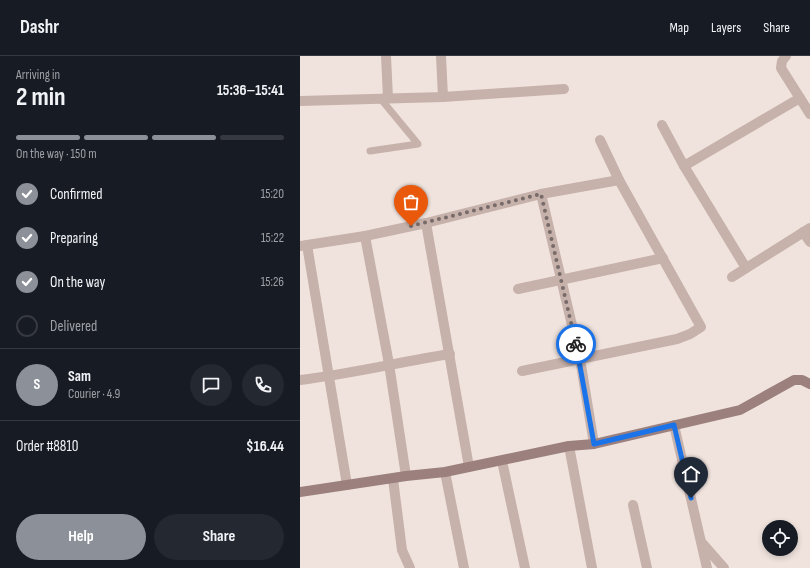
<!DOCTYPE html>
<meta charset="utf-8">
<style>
:root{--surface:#171b24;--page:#242831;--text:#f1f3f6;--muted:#9ea1a6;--line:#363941;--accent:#8c9099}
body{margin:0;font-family:"Sofia Sans Condensed",sans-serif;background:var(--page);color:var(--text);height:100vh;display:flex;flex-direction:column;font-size:15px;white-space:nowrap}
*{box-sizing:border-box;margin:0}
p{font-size:13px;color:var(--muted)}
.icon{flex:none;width:22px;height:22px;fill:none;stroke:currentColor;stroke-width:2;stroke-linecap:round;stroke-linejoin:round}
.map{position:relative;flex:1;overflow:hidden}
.panel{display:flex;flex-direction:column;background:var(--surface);width:300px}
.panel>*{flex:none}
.tools{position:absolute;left:462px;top:464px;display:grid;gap:8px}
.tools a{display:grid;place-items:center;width:36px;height:36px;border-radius:50%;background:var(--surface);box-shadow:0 2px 6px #0003;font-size:20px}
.pin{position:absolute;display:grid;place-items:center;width:34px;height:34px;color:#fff;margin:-41px -17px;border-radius:50% 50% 50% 0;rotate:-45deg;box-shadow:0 0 4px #0007}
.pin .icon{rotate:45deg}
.courier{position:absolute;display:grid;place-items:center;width:40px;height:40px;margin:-20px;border:3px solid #1a73e8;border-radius:50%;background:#fff;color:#222;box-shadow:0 1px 5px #0007}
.summary em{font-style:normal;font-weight:700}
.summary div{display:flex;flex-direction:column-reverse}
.summary{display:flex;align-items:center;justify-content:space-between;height:68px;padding:0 16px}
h1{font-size:26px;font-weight:700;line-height:30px}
.bar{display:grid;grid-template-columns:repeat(4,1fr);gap:6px 4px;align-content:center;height:48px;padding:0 16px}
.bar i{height:5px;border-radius:3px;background:var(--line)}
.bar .on{background:var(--accent)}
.bar p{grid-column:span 4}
.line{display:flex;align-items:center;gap:10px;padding:0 16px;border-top:1px solid var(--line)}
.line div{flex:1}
.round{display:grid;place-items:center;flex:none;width:42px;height:42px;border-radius:21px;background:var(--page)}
ol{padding:0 16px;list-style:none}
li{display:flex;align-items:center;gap:12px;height:44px}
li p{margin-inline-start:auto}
li .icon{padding:4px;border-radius:50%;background:var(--accent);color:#fff;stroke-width:4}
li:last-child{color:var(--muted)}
li i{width:22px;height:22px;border:2px solid var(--line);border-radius:50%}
.button{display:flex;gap:8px;margin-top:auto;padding:8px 16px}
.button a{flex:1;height:46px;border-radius:24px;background:var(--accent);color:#fff;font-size:16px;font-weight:700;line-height:46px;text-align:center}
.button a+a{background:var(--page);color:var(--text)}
header{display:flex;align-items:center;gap:24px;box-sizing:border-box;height:56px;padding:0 20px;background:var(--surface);border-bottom:1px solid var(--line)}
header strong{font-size:19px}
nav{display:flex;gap:22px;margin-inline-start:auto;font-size:14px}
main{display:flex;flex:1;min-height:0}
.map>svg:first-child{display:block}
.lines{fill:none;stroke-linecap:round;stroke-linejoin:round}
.lane{stroke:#c7b1ab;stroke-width:7}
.street{stroke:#c7b1ab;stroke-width:10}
.secondary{stroke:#9b807d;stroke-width:10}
.done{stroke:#776b69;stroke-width:4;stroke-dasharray:0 7.2}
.route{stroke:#1a73e8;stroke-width:5}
</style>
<header>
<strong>Dashr</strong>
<nav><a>Map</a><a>Layers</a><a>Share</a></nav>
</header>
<main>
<section class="panel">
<div class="summary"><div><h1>2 min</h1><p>Arriving in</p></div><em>15:36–15:41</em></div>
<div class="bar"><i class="on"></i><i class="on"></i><i class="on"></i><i></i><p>On the way · 150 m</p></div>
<ol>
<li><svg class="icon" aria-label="check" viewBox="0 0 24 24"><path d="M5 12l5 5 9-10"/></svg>Confirmed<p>15:20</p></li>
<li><svg class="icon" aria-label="check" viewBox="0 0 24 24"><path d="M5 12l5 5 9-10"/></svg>Preparing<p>15:22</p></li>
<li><svg class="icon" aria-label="check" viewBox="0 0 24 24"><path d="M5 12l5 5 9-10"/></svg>On the way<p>15:26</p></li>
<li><i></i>Delivered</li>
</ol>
<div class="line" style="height:72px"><b class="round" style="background:var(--accent);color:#fff">S</b><div><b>Sam</b><p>Courier · 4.9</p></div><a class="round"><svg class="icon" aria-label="chat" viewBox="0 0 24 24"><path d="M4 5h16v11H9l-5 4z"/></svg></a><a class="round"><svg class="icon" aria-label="phone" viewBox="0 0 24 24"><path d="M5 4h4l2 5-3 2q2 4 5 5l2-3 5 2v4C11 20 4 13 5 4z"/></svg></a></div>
<div class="line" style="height:52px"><div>Order #8810</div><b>$16.44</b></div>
<div class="button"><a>Help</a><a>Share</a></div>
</section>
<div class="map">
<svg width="510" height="512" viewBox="0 0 510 512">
<rect width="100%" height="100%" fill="#f0e3de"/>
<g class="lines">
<polyline class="lane" points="70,95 118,88 80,42"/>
<g class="street">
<polyline points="86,0 88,42"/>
<polyline points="141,0 143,41"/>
<polyline points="486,0 482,5 481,12 510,58"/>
<polyline points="0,45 143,41 264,33"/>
<polyline points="362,69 384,110 446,212"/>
<polyline points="384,110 500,42"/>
<polyline points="241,138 280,303 294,388"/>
<polyline points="126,167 169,411"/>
<polyline points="503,176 510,186"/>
<polyline points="65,180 89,308 106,420"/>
<polyline points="7,189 47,429"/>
<polyline points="0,190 65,180 126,167 241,138 319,124"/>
<polyline points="432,221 510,172"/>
<polyline points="218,233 363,202"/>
<polyline points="222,315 377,283 390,278 401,271 319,124 300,84"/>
<path d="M0 324C50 318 100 306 150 298"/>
<polyline points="374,369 407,512"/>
<polyline points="269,390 292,512"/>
<polyline points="202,405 225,512"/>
<polyline points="145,416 164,512"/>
<polyline points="93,423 102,494 110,512"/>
<polyline points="333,449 347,512"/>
<polyline points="403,488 424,512"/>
</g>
<polyline class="secondary" points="0,436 106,420 145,416 269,390 294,388 440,354 494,324 502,324 510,328"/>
</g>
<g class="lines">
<polyline class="done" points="111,170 241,138 276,288"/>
<polyline class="route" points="276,288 294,388 374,369 391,442"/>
</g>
</svg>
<div class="tools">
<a><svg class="icon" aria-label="locate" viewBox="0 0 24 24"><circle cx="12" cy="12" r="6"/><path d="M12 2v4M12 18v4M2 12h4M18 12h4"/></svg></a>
</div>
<div class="pin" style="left:111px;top:170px;background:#ea580c"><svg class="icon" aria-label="bag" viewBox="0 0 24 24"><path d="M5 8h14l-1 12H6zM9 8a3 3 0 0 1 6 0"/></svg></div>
<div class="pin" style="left:391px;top:442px;background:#1f2937"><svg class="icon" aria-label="home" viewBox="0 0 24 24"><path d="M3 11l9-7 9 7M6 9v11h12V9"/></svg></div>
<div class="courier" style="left:276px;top:288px"><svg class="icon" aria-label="bike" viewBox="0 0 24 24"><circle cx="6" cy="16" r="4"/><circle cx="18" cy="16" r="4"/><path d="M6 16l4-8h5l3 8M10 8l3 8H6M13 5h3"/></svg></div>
</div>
</main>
